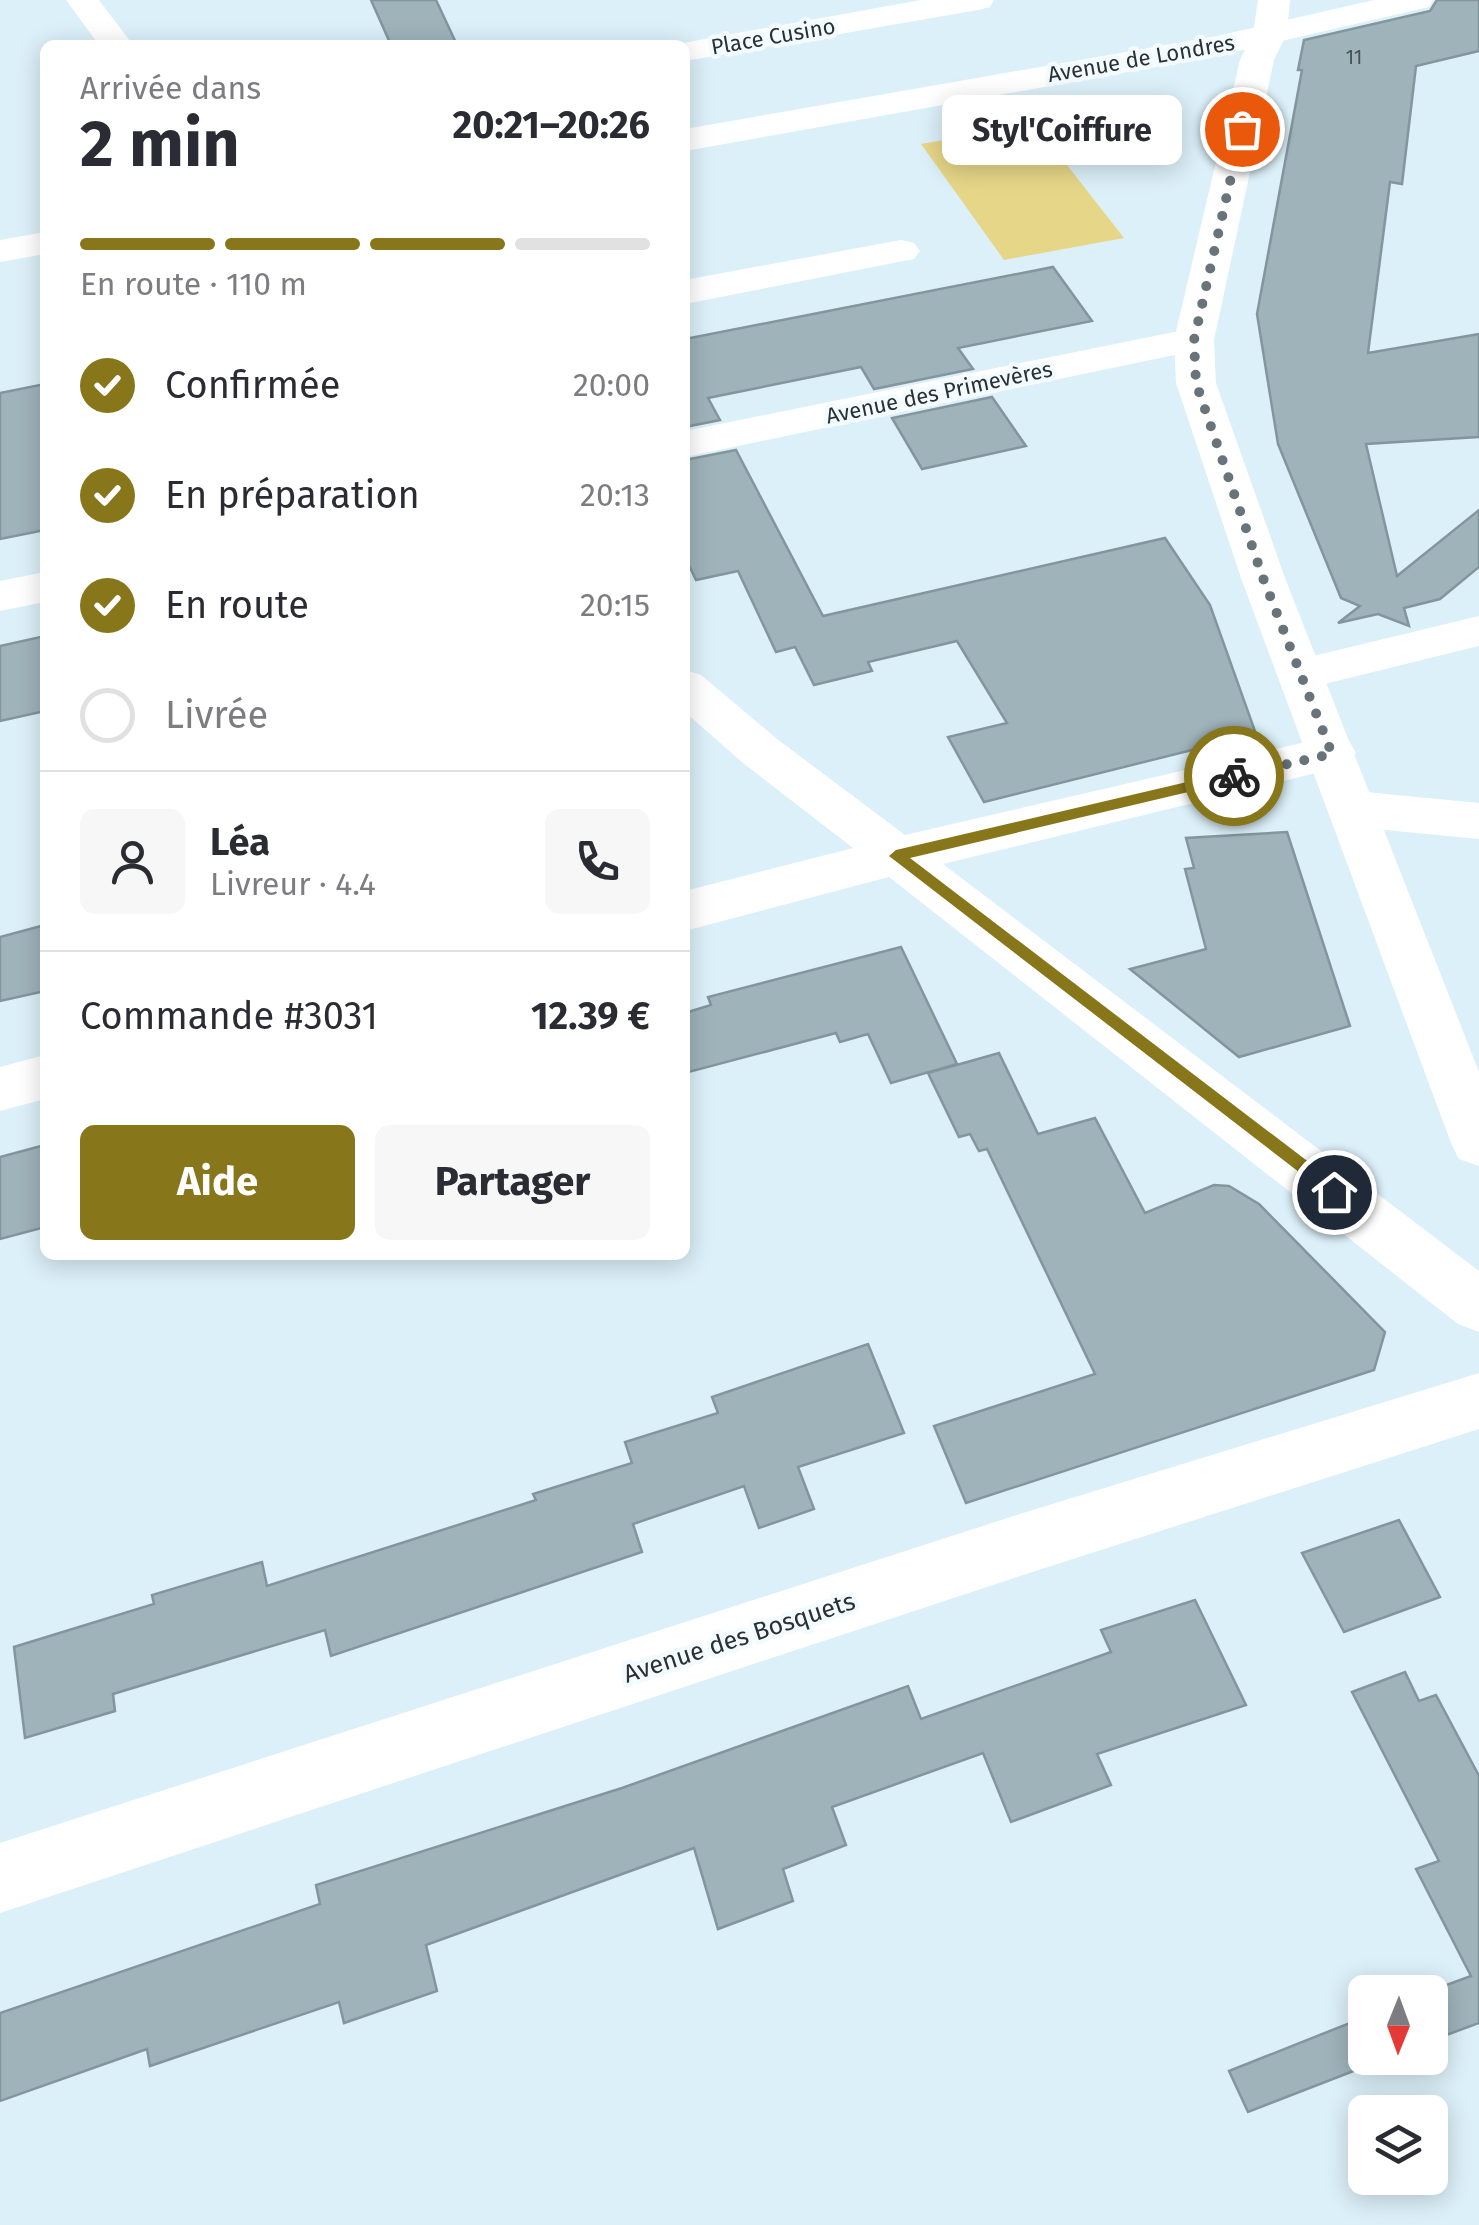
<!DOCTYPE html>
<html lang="fr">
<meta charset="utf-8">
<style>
:root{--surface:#fff;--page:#f7f7f7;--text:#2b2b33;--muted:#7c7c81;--line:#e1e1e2;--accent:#88761a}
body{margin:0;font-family:"Fira Sans",sans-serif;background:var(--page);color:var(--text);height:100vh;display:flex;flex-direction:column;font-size:38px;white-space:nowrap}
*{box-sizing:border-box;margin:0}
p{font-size:32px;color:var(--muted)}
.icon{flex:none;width:55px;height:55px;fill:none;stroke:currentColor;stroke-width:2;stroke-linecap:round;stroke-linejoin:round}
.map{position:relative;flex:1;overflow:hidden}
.drawer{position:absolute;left:40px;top:40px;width:650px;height:1220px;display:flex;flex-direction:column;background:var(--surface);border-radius:15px;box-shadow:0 5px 25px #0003}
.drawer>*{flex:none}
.needle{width:65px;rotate:181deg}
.controls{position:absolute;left:1348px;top:1975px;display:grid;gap:20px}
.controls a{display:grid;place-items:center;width:100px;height:100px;border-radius:15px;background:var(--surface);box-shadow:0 5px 25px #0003;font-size:50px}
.pin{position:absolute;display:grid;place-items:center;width:85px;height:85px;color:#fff;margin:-42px;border:5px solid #fff;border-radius:50%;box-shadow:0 2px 10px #0007}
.courier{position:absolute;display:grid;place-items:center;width:100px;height:100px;margin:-50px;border:8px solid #88761a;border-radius:50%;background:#fff;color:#222;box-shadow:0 2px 12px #0007}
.bubble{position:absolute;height:70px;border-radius:15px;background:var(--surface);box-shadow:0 5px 25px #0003;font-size:32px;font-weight:700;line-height:70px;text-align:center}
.overview em{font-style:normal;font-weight:700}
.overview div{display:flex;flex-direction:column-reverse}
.overview{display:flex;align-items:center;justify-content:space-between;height:170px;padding:0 40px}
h1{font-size:65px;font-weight:700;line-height:75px}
.bar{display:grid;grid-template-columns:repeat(4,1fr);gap:15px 10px;align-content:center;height:120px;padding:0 40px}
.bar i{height:12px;border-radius:8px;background:var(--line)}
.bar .active{background:var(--accent)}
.bar p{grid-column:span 4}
.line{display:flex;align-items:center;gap:25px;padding:0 40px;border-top:2px solid var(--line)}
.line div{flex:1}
.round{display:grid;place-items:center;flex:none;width:105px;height:105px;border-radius:15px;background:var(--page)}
ol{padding:0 40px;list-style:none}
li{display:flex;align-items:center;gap:30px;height:110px}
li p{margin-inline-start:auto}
li .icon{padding:10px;border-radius:50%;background:var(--accent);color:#fff;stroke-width:4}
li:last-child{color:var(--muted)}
li i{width:55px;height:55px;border:5px solid var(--line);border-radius:50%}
.action{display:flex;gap:20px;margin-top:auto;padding:20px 40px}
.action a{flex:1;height:115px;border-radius:15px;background:var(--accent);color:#fff;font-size:40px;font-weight:700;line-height:115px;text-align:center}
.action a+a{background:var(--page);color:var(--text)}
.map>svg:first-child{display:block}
.green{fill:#e6d688}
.building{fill:#9fb3bb;stroke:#83969e;stroke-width:2.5}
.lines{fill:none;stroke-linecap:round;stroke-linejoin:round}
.minor{fill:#fff;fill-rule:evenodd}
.major{fill:#fff;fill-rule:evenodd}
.route{fill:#88761a}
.done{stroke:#687479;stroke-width:10;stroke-dasharray:0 18}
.labels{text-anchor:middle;stroke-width:9;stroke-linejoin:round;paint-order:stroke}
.number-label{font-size:20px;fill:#465256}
.far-street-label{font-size:22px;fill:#293134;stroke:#f3fbfe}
.street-label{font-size:25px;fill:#293134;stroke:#f3fbfe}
</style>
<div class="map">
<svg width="1479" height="2225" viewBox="0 0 1479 2225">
<rect width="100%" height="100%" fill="#dcf0f9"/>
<polygon class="green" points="1035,124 1124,238 1004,260 921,144"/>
<g class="building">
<polygon points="371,0 436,0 457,45 391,45"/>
<polygon points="1437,0 1479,0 1479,51 1416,66 1402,184 1390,182 1368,353 1479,334 1479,437 1366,444 1397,576 1479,510 1479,567 1440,599 1404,608 1409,626 1378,614 1338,623 1360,606 1341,598 1278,444 1257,314 1302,70 1298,70 1304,40 1430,11"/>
<polygon points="1053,267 1092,321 958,348 973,369 874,389 861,367 708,398 720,420 685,427 685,339"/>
<polygon points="45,384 45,530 0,539 0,393"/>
<polygon points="992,397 1026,446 922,469 892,418"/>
<polygon points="736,450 823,616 1165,538 1210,605 1256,734 984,802 948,737 1007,723 957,641 868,662 872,671 814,685 795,647 776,652 738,571 696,580 685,557 685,460"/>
<polygon points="45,636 45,711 0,721 0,646"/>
<polygon points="1287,832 1350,1026 1239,1057 1130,969 1206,949 1185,869 1194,868 1186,838"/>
<polygon points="45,925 45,991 0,1001 0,937"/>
<polygon points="901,947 957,1064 891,1083 868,1034 840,1042 836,1033 685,1073 685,1013 711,1005 708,997"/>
<polygon points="999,1053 1038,1134 1095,1118 1145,1213 1214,1185 1229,1186 1259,1204 1385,1332 1374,1370 966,1503 934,1426 1095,1374 987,1149 979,1151 970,1134 959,1137 928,1073"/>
<polygon points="45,1145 45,1227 0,1239 0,1157"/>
<polygon points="868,1344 904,1433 798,1467 814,1509 759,1528 744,1486 633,1524 642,1552 331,1656 325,1630 113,1694 115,1711 25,1738 14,1647 154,1604 152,1595 262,1562 267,1586 536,1500 533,1494 632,1463 625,1442 718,1413 712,1397"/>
<polygon points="1399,1520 1440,1597 1344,1632 1302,1553"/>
<polygon points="1195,1600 1246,1705 1097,1754 1111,1785 1011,1822 983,1753 832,1807 846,1845 783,1869 793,1901 718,1929 694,1848 426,1945 437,1991 344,2023 339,2002 150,2066 147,2049 0,2101 0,2013 320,1904 316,1885 622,1788 908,1686 921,1719 1111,1652 1101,1630"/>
<polygon points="1405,1672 1419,1701 1436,1695 1479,1776 1479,2023 1430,2041 1427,1992 1471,1976 1416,1869 1439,1861 1352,1692"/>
<polygon points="1365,2017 1365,2058 1387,2058 1248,2112 1229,2071"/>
</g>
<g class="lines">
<g class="minor">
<polygon points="66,0 99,0 133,45 99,45"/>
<polygon points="921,0 994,0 990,7 978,10 685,61 685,45 672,45"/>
<polygon points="1374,0 1433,0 1429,7 1217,56 685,151 685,129 1217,36"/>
<polygon points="45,232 45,254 0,262 0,240"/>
<polygon points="901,240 914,243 920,251 914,259 685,304 685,280"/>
<polygon points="1194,328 1208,332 1214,340 1208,348 685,457 685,431"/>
<polygon points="45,572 45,602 0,611 0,581"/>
<polygon points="1479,616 1479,646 1300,690 1284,685 1277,674 1284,663"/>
<polygon points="685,670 701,675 777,739 905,835 1332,736 1349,741 1356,753 1349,765 943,864 1479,1271 1479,1332 1458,1324 889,877 685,931 685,891 853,848 743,763 685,712"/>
<polygon points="1355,791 1479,803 1479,839 1355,827 1338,822 1331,809 1338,796"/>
<polygon points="45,1055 45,1099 0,1111 0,1067"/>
<polygon points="1479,1373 1479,1429 1023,1575 0,1913 0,1843 1023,1513"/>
</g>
<polygon class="major" points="1258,0 1290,0 1287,33 1274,60 1214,340 1216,383 1285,578 1479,1072 1479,1166 1459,1159 1451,1143 1241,578 1176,383 1174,340 1240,60 1253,33"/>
</g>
<polygon class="route" points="1234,771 1241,776 1239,780 910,858 1340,1186 1340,1197 1334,1199 889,856 896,850"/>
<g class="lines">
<polyline class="done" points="1234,776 1332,754 1263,578 1196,383 1194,340 1242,129"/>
</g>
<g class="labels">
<g class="number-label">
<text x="1354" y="64">11</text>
</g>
<g class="far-street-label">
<text transform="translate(773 36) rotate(-10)" y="8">Place Cusino</text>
<text transform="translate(1141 58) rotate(-10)" y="8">Avenue de Londres</text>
<text transform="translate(939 392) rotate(-12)" y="8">Avenue des Primevères</text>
</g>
<g class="street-label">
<text transform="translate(739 1637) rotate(-18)" y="9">Avenue des Bosquets</text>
</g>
</g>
</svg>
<div class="controls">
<a><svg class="needle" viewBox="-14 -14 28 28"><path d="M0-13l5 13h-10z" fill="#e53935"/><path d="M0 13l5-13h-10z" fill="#7c7c81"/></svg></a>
<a><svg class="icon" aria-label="layers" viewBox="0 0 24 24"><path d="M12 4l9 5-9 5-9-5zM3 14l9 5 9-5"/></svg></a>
</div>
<div class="pin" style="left:1242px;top:129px;background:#ea580c"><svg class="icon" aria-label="bag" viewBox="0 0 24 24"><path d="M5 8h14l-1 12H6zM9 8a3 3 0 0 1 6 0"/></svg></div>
<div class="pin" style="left:1334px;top:1192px;background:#1f2937"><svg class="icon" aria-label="home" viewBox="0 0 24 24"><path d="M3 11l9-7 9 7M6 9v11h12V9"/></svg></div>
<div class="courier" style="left:1234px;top:776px"><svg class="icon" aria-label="bike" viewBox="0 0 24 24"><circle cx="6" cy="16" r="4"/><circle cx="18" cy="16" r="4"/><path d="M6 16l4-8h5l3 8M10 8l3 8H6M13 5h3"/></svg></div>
<div class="bubble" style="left:942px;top:95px;width:240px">Styl'Coiffure</div>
<section class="drawer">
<div class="overview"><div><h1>2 min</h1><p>Arrivée dans</p></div><em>20:21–20:26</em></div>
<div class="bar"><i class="active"></i><i class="active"></i><i class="active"></i><i></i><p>En route · 110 m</p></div>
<ol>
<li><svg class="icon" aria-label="check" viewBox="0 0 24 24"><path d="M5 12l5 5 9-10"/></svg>Confirmée<p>20:00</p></li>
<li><svg class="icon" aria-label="check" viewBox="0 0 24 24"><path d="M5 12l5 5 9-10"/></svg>En préparation<p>20:13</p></li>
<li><svg class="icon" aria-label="check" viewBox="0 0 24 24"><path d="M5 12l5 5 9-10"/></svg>En route<p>20:15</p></li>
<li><i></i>Livrée</li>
</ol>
<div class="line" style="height:180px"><a class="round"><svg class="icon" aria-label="person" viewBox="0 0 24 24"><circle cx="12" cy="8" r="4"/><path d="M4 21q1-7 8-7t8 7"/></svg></a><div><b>Léa</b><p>Livreur · 4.4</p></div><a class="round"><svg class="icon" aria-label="phone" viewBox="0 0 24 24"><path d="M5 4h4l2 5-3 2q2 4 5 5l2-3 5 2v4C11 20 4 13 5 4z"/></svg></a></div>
<div class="line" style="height:130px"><div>Commande #3031</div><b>12.39 €</b></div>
<div class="action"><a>Aide</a><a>Partager</a></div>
</section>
</div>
